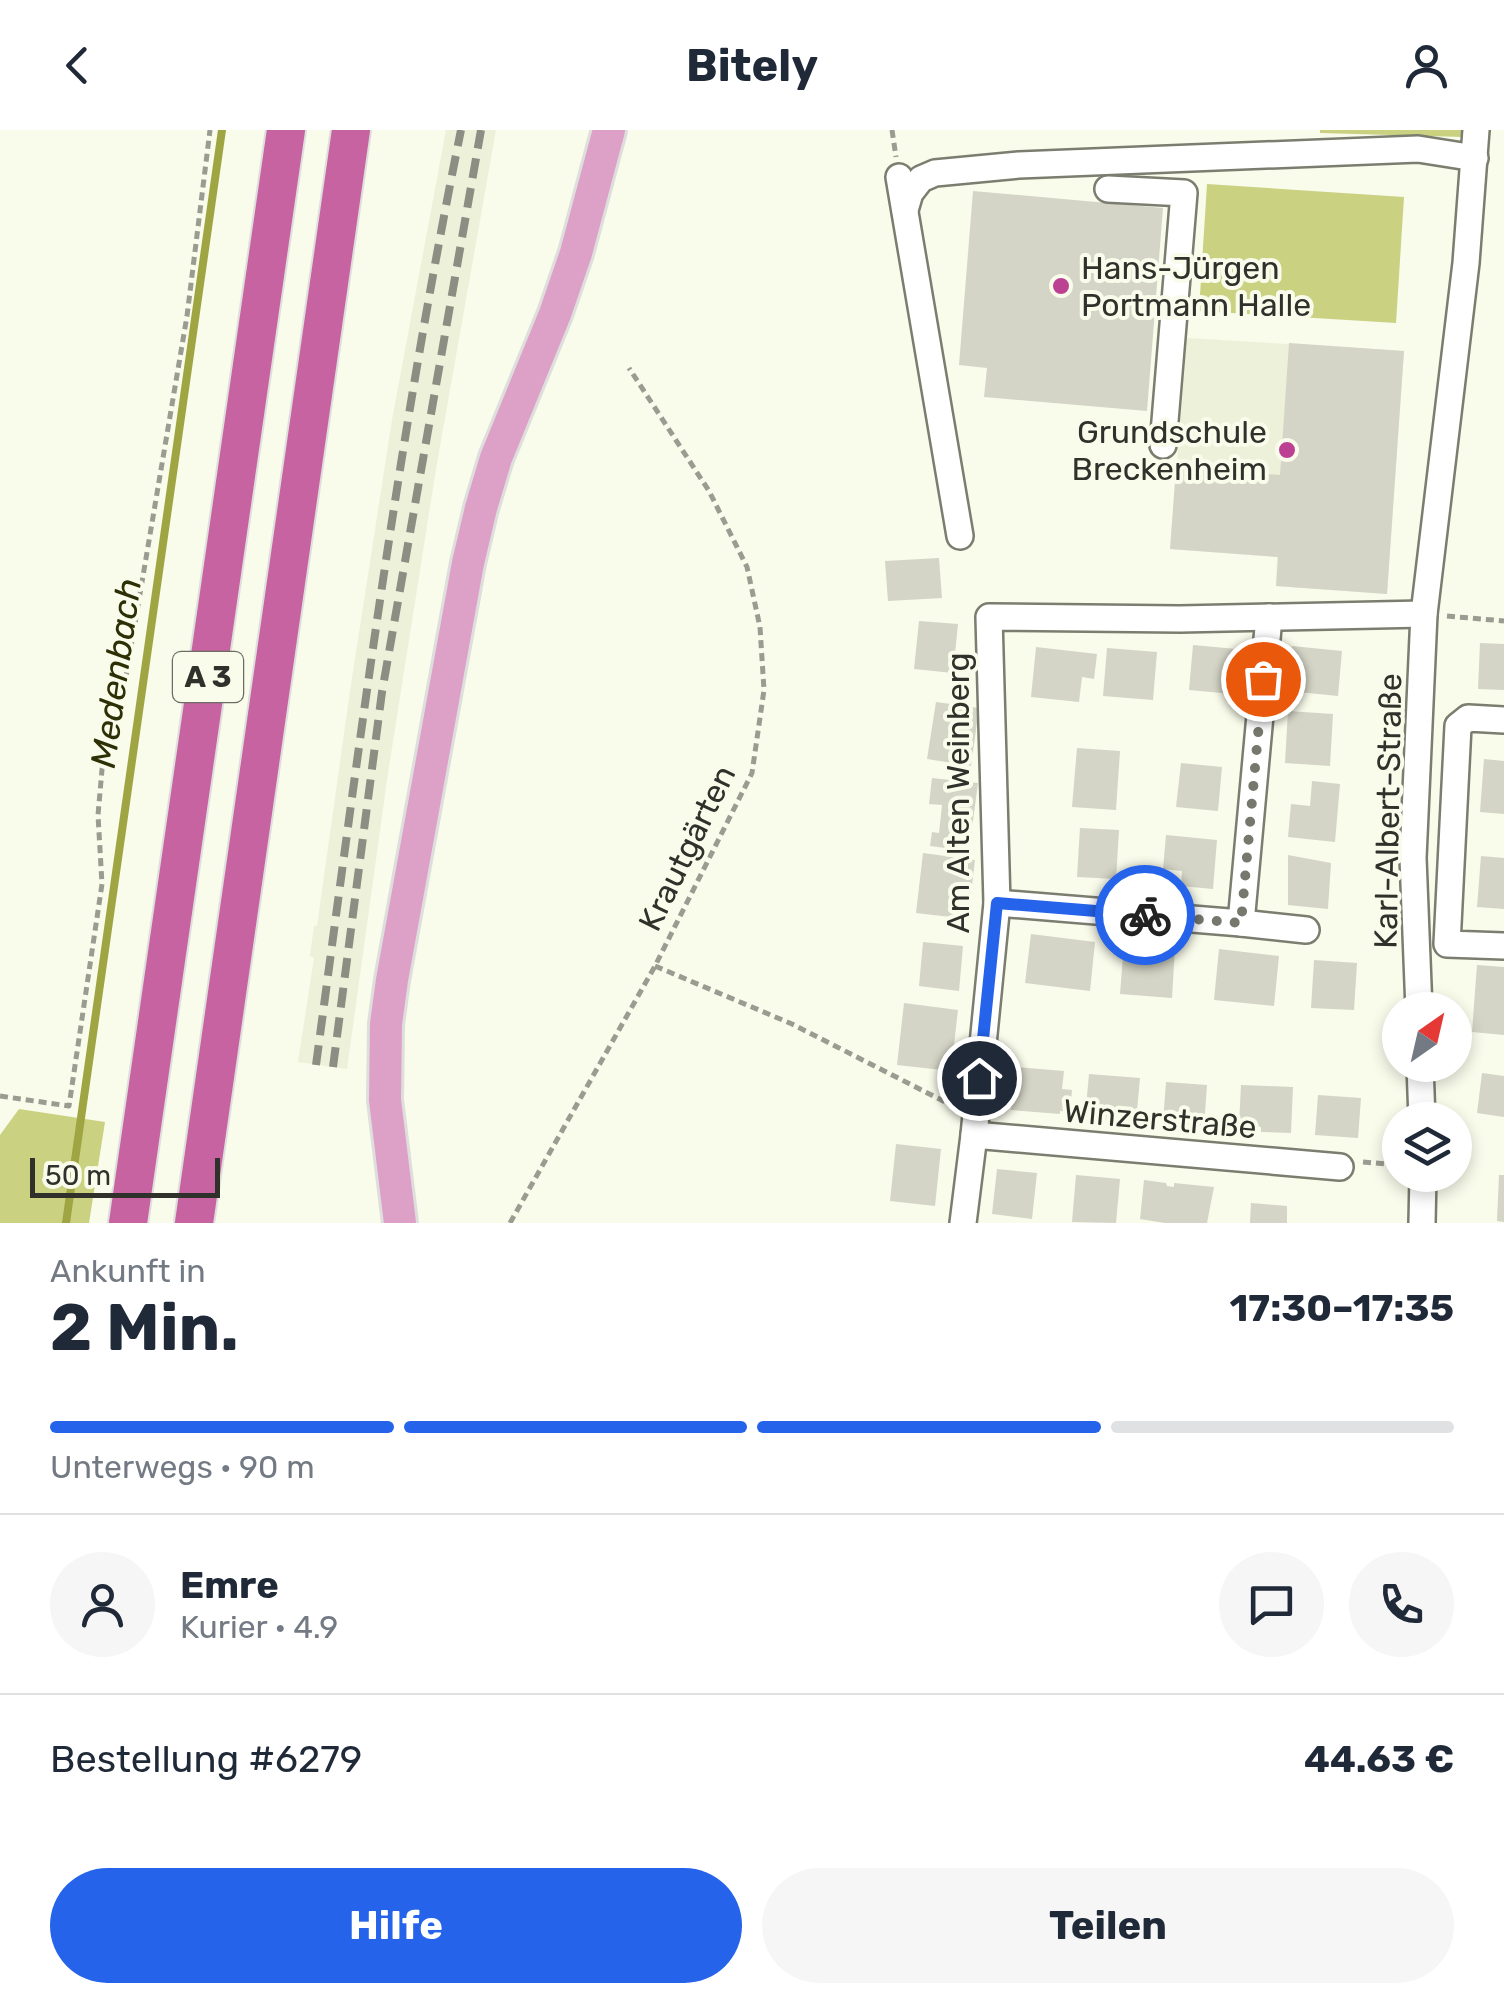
<!DOCTYPE html>
<html lang="de">
<meta charset="utf-8">
<style>
:root{--surface:#fff;--page:#f6f6f7;--text:#1f2937;--muted:#747a83;--line:#e0e1e3;--accent:#2563eb}
body{margin:0;font-family:Rubik,sans-serif;background:var(--page);color:var(--text);height:100vh;display:flex;flex-direction:column;font-size:38px;white-space:nowrap}
*{box-sizing:border-box;margin:0}
p{font-size:32px;color:var(--muted)}
.icon{flex:none;width:55px;height:55px;fill:none;stroke:currentColor;stroke-width:2;stroke-linecap:round;stroke-linejoin:round}
.map{position:relative;height:1093px;overflow:hidden}
.side{display:flex;flex-direction:column;background:var(--surface);flex:1}
.side>*{flex:none}
.needle{width:65px;rotate:34deg}
.tools{position:absolute;left:1382px;top:862px;display:grid;gap:20px}
.tools a{display:grid;place-items:center;width:90px;height:90px;border-radius:50%;background:var(--surface);box-shadow:0 5px 15px #0003;font-size:50px}
.scale{position:absolute;left:30px;bottom:25px;width:190px;box-sizing:border-box;padding-left:10px;border:5px solid #30312b;border-top:0;font-size:28px;line-height:35px;white-space:nowrap;color:#30312b;-webkit-text-stroke:8px #f9fbeb;paint-order:stroke}
.pin{position:absolute;display:grid;place-items:center;width:85px;height:85px;color:#fff;margin:-42px;border:5px solid #fff;border-radius:50%;box-shadow:0 2px 10px #0007}
.courier{position:absolute;display:grid;place-items:center;width:100px;height:100px;margin:-50px;border:8px solid #2563eb;border-radius:50%;background:#fff;color:#222;box-shadow:0 2px 12px #0007}
.summary em{font-style:normal;font-weight:700}
.summary div{display:flex;flex-direction:column-reverse}
.summary{display:flex;align-items:center;justify-content:space-between;height:170px;padding:0 50px}
h1{font-size:65px;font-weight:700;line-height:75px}
.bar{display:grid;grid-template-columns:repeat(4,1fr);gap:15px 10px;align-content:center;height:120px;padding:0 50px}
.bar i{height:12px;border-radius:8px;background:var(--line)}
.bar .selected{background:var(--accent)}
.bar p{grid-column:span 4}
.line{display:flex;align-items:center;gap:25px;padding:0 50px;border-top:2px solid var(--line)}
.line div{flex:1}
.round{display:grid;place-items:center;flex:none;width:105px;height:105px;border-radius:52px;background:var(--page)}
.primary-button{display:flex;gap:20px;margin-top:auto;padding:20px 50px}
.primary-button a{flex:1;height:115px;border-radius:60px;background:var(--accent);color:#fff;font-size:40px;font-weight:700;line-height:115px;text-align:center}
.primary-button a+a{background:var(--page);color:var(--text)}
header{display:flex;justify-content:space-between;align-items:center;height:130px;padding:0 50px;background:var(--surface);font-size:45px;font-weight:700}
.map>svg:first-child{display:block}
.built{fill:#eef1da}
.green{fill:#cad181}
.lines{fill:none;stroke-linecap:round;stroke-linejoin:round}
.stream{stroke:#9fa543;stroke-width:8}
.building{fill:#d4d5c6}
.minor-casing{stroke:#7b7d6f;stroke-width:30}
.major-casing{stroke:#dededd;stroke-width:38}
.highway-casing{stroke:#dededd;stroke-width:42}
.path{stroke:#9a9c91;stroke-width:5;stroke-dasharray:8 5;stroke-linecap:butt}
.minor{stroke:#fff;stroke-width:25}
.major{stroke:#dda1c7;stroke-width:32}
.highway{stroke:#c763a1;stroke-width:38}
.rail{stroke:#8c8e83;stroke-width:8;stroke-dasharray:20 10;stroke-linecap:butt}
.done{stroke:#76786e;stroke-width:10;stroke-dasharray:0 18}
.route{stroke:#2563eb;stroke-width:12}
.poi-dot{fill:#bd4192;stroke:#f9fbeb;stroke-width:4}
.labels{text-anchor:middle;stroke-width:8;stroke-linejoin:round;paint-order:stroke}
.shield{fill:#f9fbeb;stroke:#6c6e65;stroke-width:2.5}
.shield-label{font-size:30px;font-weight:bold;fill:#30312b}
.poi-label{font-size:32px;fill:#30312b;stroke:#f9fbeb;text-anchor:start}
.street-label{font-size:32px;fill:#30312b;stroke:#f9fbeb}
.water-label{font-size:35px;font-style:italic;fill:#2d2f04;stroke:#f9fbeb}
</style>
<header><svg class="icon" aria-label="back" viewBox="0 0 24 24"><path d="M15 5l-7 7 7 7"/></svg>Bitely<svg class="icon" aria-label="person" viewBox="0 0 24 24"><circle cx="12" cy="8" r="4"/><path d="M4 21q1-7 8-7t8 7"/></svg></header>
<div class="map">
<svg width="1504" height="1093" viewBox="0 0 1504 1093">
<rect width="100%" height="100%" fill="#f9fbeb"/>
<g class="built">
<polygon points="446,0 496,0 436,339 388,643 347,939 298,932 314,828 310,826 314,796 317,796 350,561 392,290"/>
<polygon points="1187,208 1404,221 1387,464 1276,456 1277,427 1170,419"/>
</g>
<g class="green">
<polygon points="1320,0 1463,0 1463,7 1320,3"/>
<polygon points="1207,54 1404,67 1396,193 1199,181"/>
<polygon points="19,979 105,992 89,1093 0,1093 0,1005"/>
</g>
<g class="lines">
<polyline class="stream" points="66,1093 222,0"/>
</g>
<g class="building">
<polygon points="973,61 1163,78 1147,281 984,267 987,238 959,235"/>
<polygon points="1289,213 1404,221 1387,464 1276,456 1278,427 1170,419 1176,338 1280,345"/>
<polygon points="939,428 942,468 888,471 885,431"/>
<polygon points="919,491 958,494 953,543 914,539"/>
<polygon points="1480,513 1504,514 1504,560 1478,559"/>
<polygon points="1193,515 1236,519 1232,564 1189,560"/>
<polygon points="1292,516 1342,521 1338,566 1288,561"/>
<polygon points="1036,517 1097,524 1094,549 1082,547 1079,572 1031,567"/>
<polygon points="1107,518 1157,522 1153,570 1103,566"/>
<polygon points="936,572 979,578 971,636 927,629"/>
<polygon points="1288,581 1333,584 1330,636 1285,633"/>
<polygon points="1077,618 1120,621 1116,680 1072,677"/>
<polygon points="1484,629 1504,631 1504,684 1480,682"/>
<polygon points="1181,633 1222,637 1218,681 1176,677"/>
<polygon points="932,648 978,653 969,721 930,716 932,702 939,703 942,675 929,674"/>
<polygon points="1312,651 1340,654 1335,712 1288,707 1291,674 1310,676"/>
<polygon points="1080,698 1119,700 1116,749 1077,747"/>
<polygon points="1166,705 1217,710 1213,759 1181,756 1182,741 1163,739"/>
<polygon points="923,723 975,730 968,789 916,783"/>
<polygon points="1288,725 1331,733 1328,779 1288,775"/>
<polygon points="1481,726 1504,728 1504,779 1477,777"/>
<polygon points="1031,804 1095,812 1090,861 1025,853"/>
<polygon points="923,812 963,816 959,861 919,856"/>
<polygon points="1124,813 1175,817 1172,868 1120,864"/>
<polygon points="1219,819 1279,826 1274,876 1214,870"/>
<polygon points="1314,830 1357,833 1354,880 1311,878"/>
<polygon points="1477,835 1504,837 1504,905 1472,902"/>
<polygon points="904,873 958,880 951,941 897,935"/>
<polygon points="1015,937 1064,941 1062,959 1072,960 1070,982 1060,981 1060,984 1011,980"/>
<polygon points="1482,943 1504,946 1504,987 1477,983"/>
<polygon points="1089,944 1140,948 1136,992 1085,988"/>
<polygon points="1166,952 1207,955 1204,997 1163,993"/>
<polygon points="1241,955 1293,957 1291,1003 1261,1002 1261,997 1239,995"/>
<polygon points="1318,965 1361,968 1358,1008 1315,1005"/>
<polygon points="896,1014 941,1019 935,1076 890,1071"/>
<polygon points="997,1039 1037,1043 1032,1089 992,1084"/>
<polygon points="1076,1045 1120,1049 1116,1093 1072,1092"/>
<polygon points="1499,1045 1504,1045 1504,1092 1497,1091"/>
<polygon points="1144,1050 1166,1053 1167,1056 1174,1057 1174,1053 1214,1057 1207,1093 1165,1093 1140,1089"/>
<polygon points="1251,1073 1287,1076 1287,1093 1250,1093"/>
</g>
<g class="lines">
<g class="minor-casing">
<g id="minor">
<polyline points="899,47 960,406"/>
<polyline points="1108,59 1184,63 1163,315"/>
<polyline points="905,80 910,63 921,49 935,43 1019,35 1418,19 1475,28"/>
<polyline points="1504,590 1468,588 1458,596 1447,814 1504,816"/>
<polyline points="997,773 1241,793 1269,487"/>
<polyline points="1241,793 1306,800"/>
<polyline points="1419,880 1413,728 1424,484 1466,133 1476,0"/>
<polyline points="1420,935 1422,990"/>
<polyline points="974,1005 1340,1037"/>
<polyline points="963,1093 974,1005 997,773 989,487 1180,489 1424,484"/>
<polyline points="1422,1093 1423,1045"/>
</g>
</g>
<g class="major-casing">
<polyline id="major" points="400,1093 385,970 386,894 392,850 468,433 481,378 496,328 555,184 576,123 609,0"/>
</g>
<g class="highway-casing">
<g id="highway">
<polyline points="128,1093 286,0"/>
<polyline points="194,1093 351,0"/>
</g>
</g>
<g class="path">
<polyline points="892,0 896,27"/>
<polyline points="1447,486 1504,491"/>
<polyline points="655,836 792,894 955,977"/>
<polyline points="0,966 69,976 102,754 98,685 104,617 121,576 187,186 210,0"/>
<polyline points="1363,1032 1400,1035"/>
<polyline points="510,1093 655,836 752,643 764,560 760,497 747,437 709,361 629,238"/>
</g>
<use href="#minor" class="minor"/>
<use href="#major" class="major"/>
<use href="#highway" class="highway"/>
<g class="rail">
<path d="M316 935C358 622 398 309 461 0"/>
<polyline points="333,937 382,562 481,0"/>
</g>
</g>
<g class="lines">
<polyline class="done" points="1145,785 1241,793 1263,549"/>
<polyline class="route" points="979,948 997,773 1145,785"/>
</g>
<g class="poi-dot">
<circle cx="1061" cy="156" r="10"/>
<circle cx="1287" cy="320" r="10"/>
</g>
<g class="labels">
<rect class="shield" x="173" y="522" width="70" height="50" rx="8"/>
<g class="shield-label">
<text x="208" y="557">A 3</text>
</g>
<g class="poi-label">
<text x="1081" y="149">Hans-Jürgen<tspan x="1081" dy="37">Portmann Halle</tspan></text>
<text x="1267" y="313" text-anchor="end">Grundschule<tspan x="1267" dy="37">Breckenheim</tspan></text>
</g>
<g class="street-label">
<text transform="translate(958 663) rotate(-90)" y="11">Am Alten Weinberg</text>
<text transform="translate(1388 681) rotate(-89)" y="11">Karl-Albert-Straße</text>
<text transform="translate(687 718) rotate(-64)" y="11">Krautgärten</text>
<text transform="translate(1160 989) rotate(5)" y="11">Winzerstraße</text>
</g>
<g class="water-label">
<text transform="translate(116 543) rotate(-82)" y="12">Medenbach</text>
</g>
</g>
</svg>
<div class="tools">
<a><svg class="needle" viewBox="-14 -14 28 28"><path d="M0-13l5 13h-10z" fill="#e53935"/><path d="M0 13l5-13h-10z" fill="#747a83"/></svg></a>
<a><svg class="icon" aria-label="layers" viewBox="0 0 24 24"><path d="M12 4l9 5-9 5-9-5zM3 14l9 5 9-5"/></svg></a>
</div>
<div class="scale">50 m</div>
<div class="pin" style="left:1263px;top:549px;background:#ea580c"><svg class="icon" aria-label="bag" viewBox="0 0 24 24"><path d="M5 8h14l-1 12H6zM9 8a3 3 0 0 1 6 0"/></svg></div>
<div class="pin" style="left:979px;top:948px;background:#1f2937"><svg class="icon" aria-label="home" viewBox="0 0 24 24"><path d="M3 11l9-7 9 7M6 9v11h12V9"/></svg></div>
<div class="courier" style="left:1145px;top:785px"><svg class="icon" aria-label="bike" viewBox="0 0 24 24"><circle cx="6" cy="16" r="4"/><circle cx="18" cy="16" r="4"/><path d="M6 16l4-8h5l3 8M10 8l3 8H6M13 5h3"/></svg></div>
</div>
<section class="side">
<div class="summary"><div><h1>2 Min.</h1><p>Ankunft in</p></div><em>17:30–17:35</em></div>
<div class="bar"><i class="selected"></i><i class="selected"></i><i class="selected"></i><i></i><p>Unterwegs · 90 m</p></div>
<div class="line" style="height:180px"><a class="round"><svg class="icon" aria-label="person" viewBox="0 0 24 24"><circle cx="12" cy="8" r="4"/><path d="M4 21q1-7 8-7t8 7"/></svg></a><div><b>Emre</b><p>Kurier · 4.9</p></div><a class="round"><svg class="icon" aria-label="chat" viewBox="0 0 24 24"><path d="M4 5h16v11H9l-5 4z"/></svg></a><a class="round"><svg class="icon" aria-label="phone" viewBox="0 0 24 24"><path d="M5 4h4l2 5-3 2q2 4 5 5l2-3 5 2v4C11 20 4 13 5 4z"/></svg></a></div>
<div class="line" style="height:130px"><div>Bestellung #6279</div><b>44.63 €</b></div>
<div class="primary-button"><a>Hilfe</a><a>Teilen</a></div>
</section>
